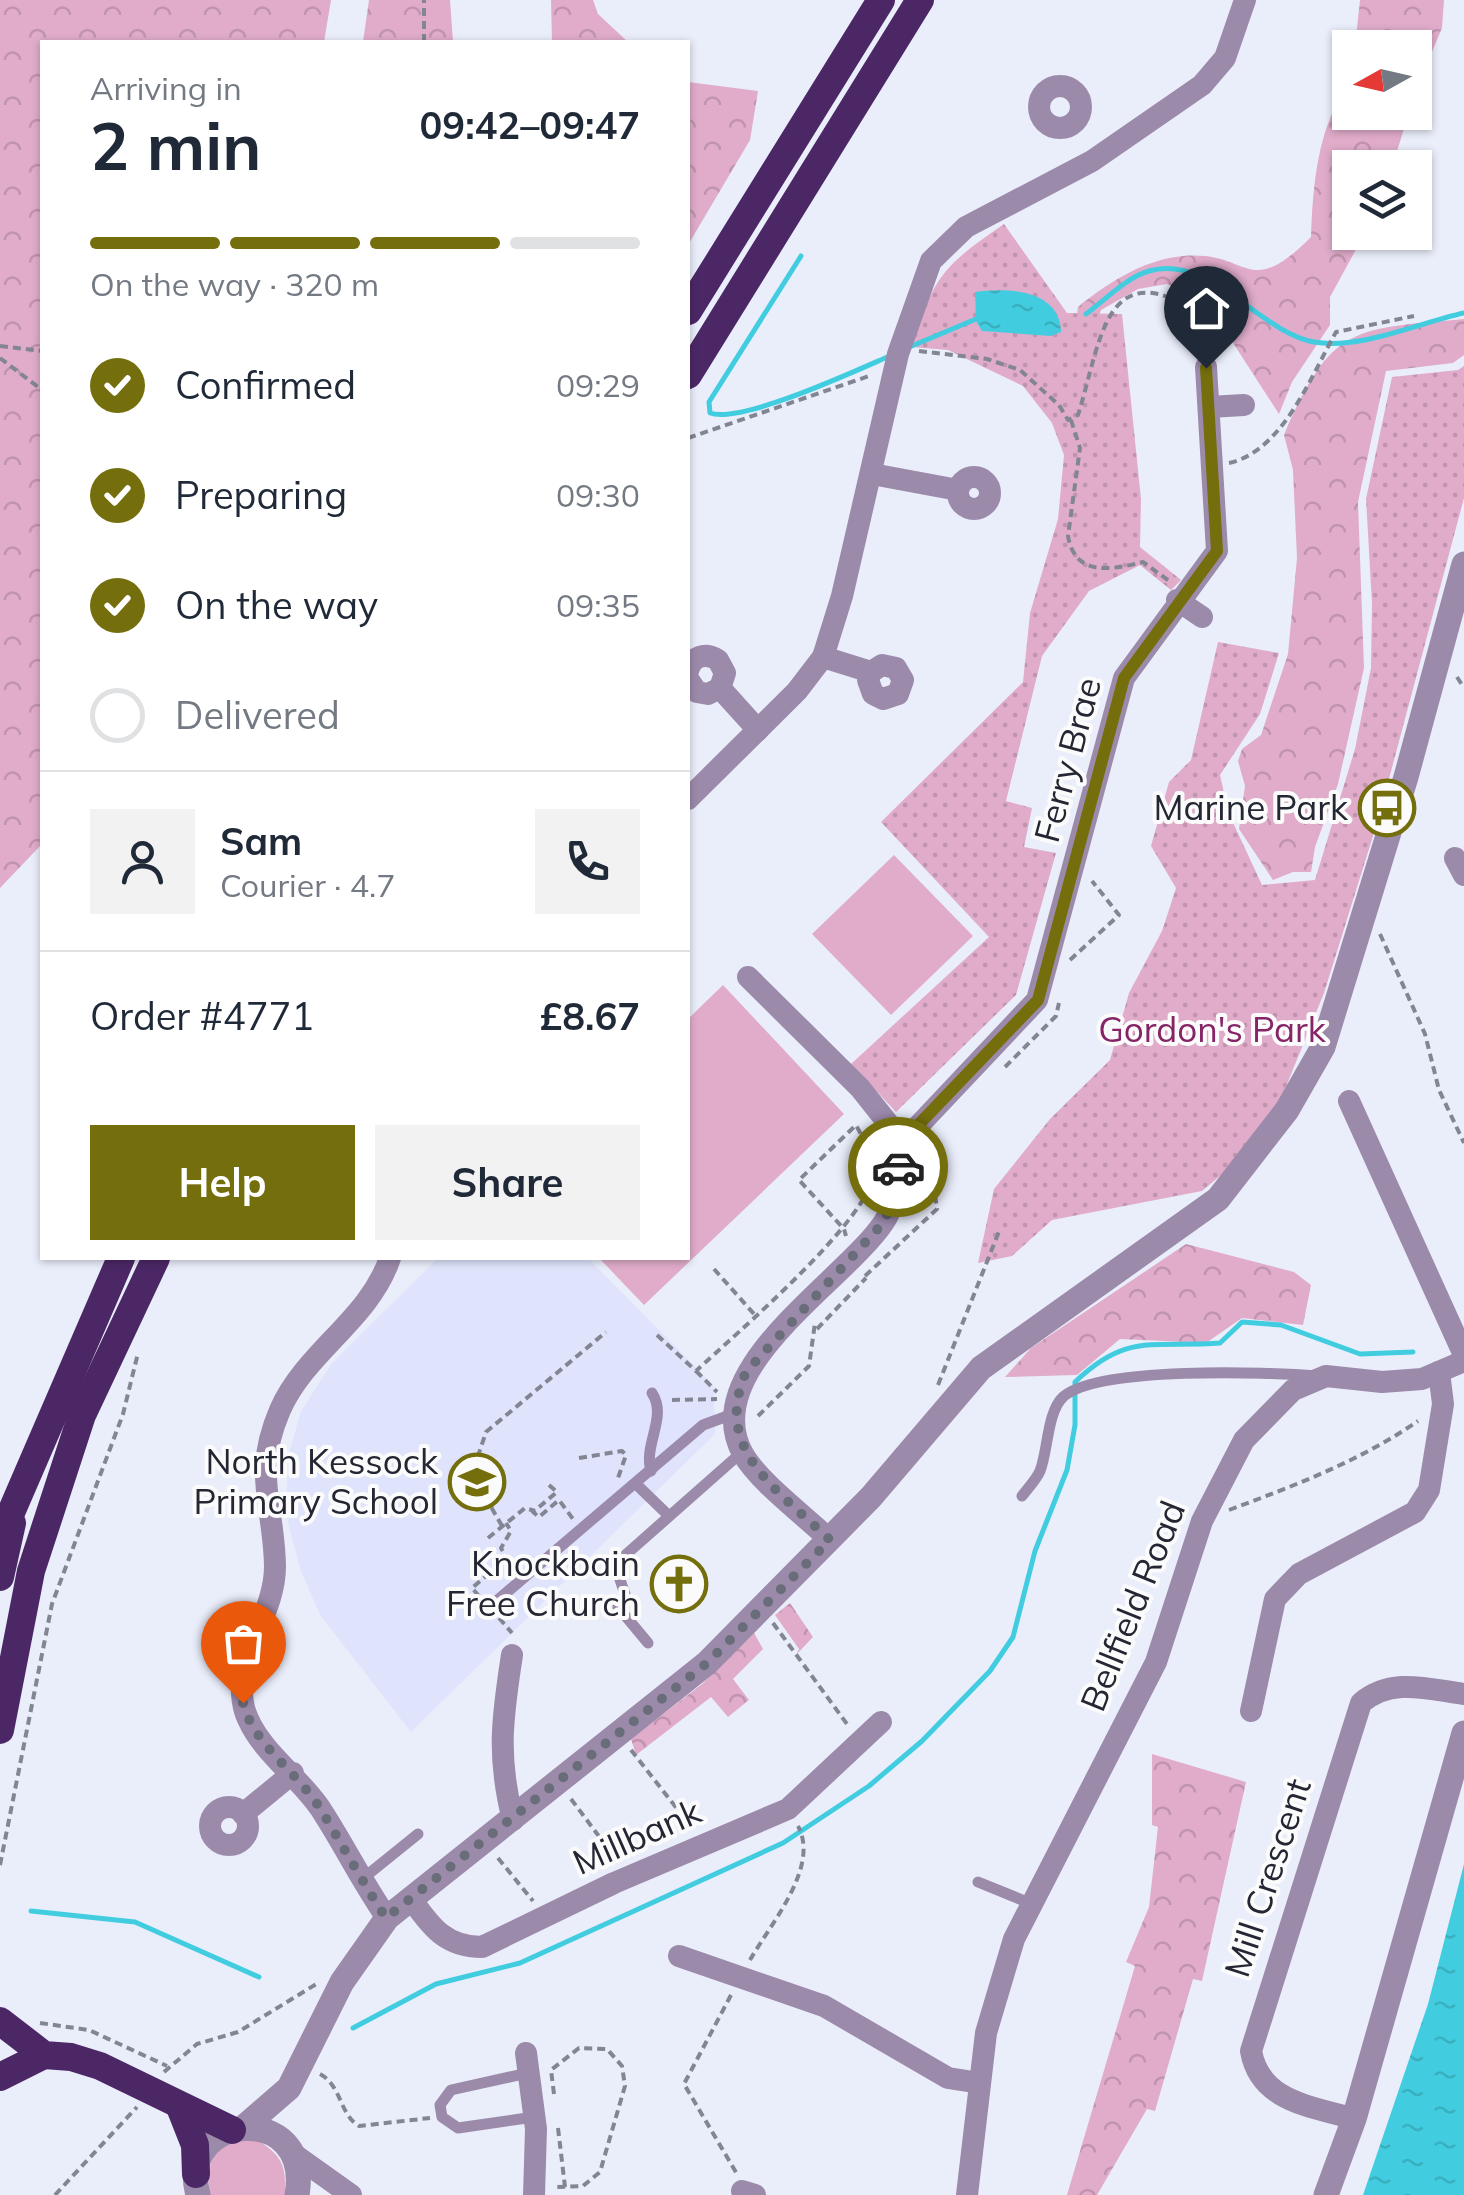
<!DOCTYPE html>
<meta charset="utf-8">
<style>
:root{--surface:#fff;--page:#f2f2f3;--text:#1f2937;--muted:#747a83;--line:#e0e1e3;--accent:#746e0c}
body{margin:0;font-family:Mulish,sans-serif;background:var(--page);color:var(--text);height:100vh;display:flex;flex-direction:column;font-size:38px;white-space:nowrap}
*{box-sizing:border-box;margin:0}
p{font-size:32px;color:var(--muted)}
.icon{flex:none;width:55px;height:55px;fill:none;stroke:currentColor;stroke-width:2;stroke-linecap:round;stroke-linejoin:round}
.map{position:relative;flex:1;overflow:hidden}
.drawer{position:absolute;left:40px;top:40px;width:650px;height:1220px;display:flex;flex-direction:column;background:var(--surface);border-radius:0px;box-shadow:0 2px 8px #0004}
.drawer>*{flex:none}
.needle{width:65px;rotate:262deg}
.buttons{position:absolute;left:1332px;top:30px;display:grid;gap:20px}
.buttons a{display:grid;place-items:center;width:100px;height:100px;border-radius:0px;background:var(--surface);box-shadow:0 2px 8px #0004;font-size:50px}
.pin{position:absolute;display:grid;place-items:center;width:85px;height:85px;color:#fff;margin:-102px -42px;border-radius:50% 50% 50% 0;rotate:-45deg;box-shadow:0 0 10px #0007}
.pin .icon{rotate:45deg}
.courier{position:absolute;display:grid;place-items:center;width:100px;height:100px;margin:-50px;border:8px solid #746e0c;border-radius:50%;background:#fff;color:#222;box-shadow:0 2px 12px #0007}
.summary em{font-style:normal;font-weight:700}
.summary div{display:flex;flex-direction:column-reverse}
.summary{display:flex;align-items:center;justify-content:space-between;height:170px;padding:0 50px}
h1{font-size:65px;font-weight:700;line-height:75px}
.bar{display:grid;grid-template-columns:repeat(4,1fr);gap:15px 10px;align-content:center;height:120px;padding:0 50px}
.bar i{height:12px;border-radius:8px;background:var(--line)}
.bar .on{background:var(--accent)}
.bar p{grid-column:span 4}
.line{display:flex;align-items:center;gap:25px;padding:0 50px;border-top:2px solid var(--line)}
.line div{flex:1}
.round{display:grid;place-items:center;flex:none;width:105px;height:105px;border-radius:0px;background:var(--page)}
ol{padding:0 50px;list-style:none}
li{display:flex;align-items:center;gap:30px;height:110px}
li p{margin-inline-start:auto}
li .icon{padding:10px;border-radius:50%;background:var(--accent);color:#fff;stroke-width:4}
li:last-child{color:var(--muted)}
li i{width:55px;height:55px;border:5px solid var(--line);border-radius:50%}
.button{display:flex;gap:20px;margin-top:auto;padding:20px 50px}
.button a{flex:1;height:115px;border-radius:0px;background:var(--accent);color:#fff;font-size:40px;font-weight:700;line-height:115px;text-align:center}
.button a+a{background:var(--page);color:var(--text)}
.map>svg:first-child{display:block}
.built{fill:#dfe4fc}
.green{fill:#e0acca}
.forest{fill:url(#forest-crowns)}
.park{fill:url(#park-dots)}
.water{fill:url(#water-ripples)}
.lines{fill:none;stroke-linecap:round;stroke-linejoin:round}
.stream{stroke:#41cddf;stroke-width:5}
.path{stroke:#828592;stroke-width:4;stroke-dasharray:8 5;stroke-linecap:butt}
.service{stroke:#9c8aab;stroke-width:11}
.minor{stroke:#9c8aab;stroke-width:22}
.tertiary{stroke:#9c8aab;stroke-width:25}
.trunk{stroke:#4c2766;stroke-width:28}
.done{stroke:#696d79;stroke-width:10;stroke-dasharray:0 18}
.route{stroke:#746e0c;stroke-width:12}
.labels{text-anchor:middle;stroke-width:8;stroke-linejoin:round;paint-order:stroke}
.street-label{font-size:35px;fill:#242733;stroke:#fbfbfb}
.poi-label{font-size:35px;fill:#242733;stroke:#fbfbfb;text-anchor:end}
.park-label{font-size:35px;fill:#852567;stroke:#fbfbfb}
</style>
<div class="map">
<svg width="1464" height="2195" viewBox="0 0 1464 2195">
<defs>
<pattern id="forest-crowns" width="20" height="18" patternUnits="userSpaceOnUse" patternTransform="scale(2.5)"><rect width="20" height="18" fill="#e0acca"/><path d="M2 6a3 3 0 1 1 6 0M12 15a3 3 0 1 1 6 0" fill="none" stroke="#c094ae"/></pattern>
<pattern id="park-dots" width="8" height="8" patternUnits="userSpaceOnUse" patternTransform="scale(2.5)"><rect width="8" height="8" fill="#e0acca"/><path d="M2 2h.1M6 6h.1" fill="none" stroke="#c094ae" stroke-width="1.8" stroke-linecap="round"/></pattern>
<pattern id="water-ripples" width="26" height="14" patternUnits="userSpaceOnUse" patternTransform="scale(2.5)"><rect width="26" height="14" fill="#41cddf"/><path d="M2 4q2-2 4 0t4 0M15 11q2-2 4 0t4 0" fill="none" stroke="#39b0c0"/></pattern>
</defs>
<rect width="100%" height="100%" fill="#eaeefb"/>
<polygon class="built" points="438,1258 588,1258 714,1386 715,1434 411,1732 320,1615 300,1569 285,1510 289,1453 301,1411 332,1363"/>
<g class="green">
<polygon points="894,855 973,936 891,1015 812,934"/>
<polygon points="723,985 844,1114 644,1305 599,1258 688,1258 688,1019"/>
<path d="M256 2139C282 2156 286 2164 285 2195H209C205 2155 217 2143 256 2139Z"/>
</g>
<g class="forest">
<polygon points="0,0 331,0 324,42 42,42 42,844 0,888"/>
<polygon points="369,0 450,0 453,42 363,42"/>
<polygon points="551,0 593,0 598,14 628,42 552,42"/>
<polygon points="1360,0 1444,0 1442,28 1415,92 1415,48 1355,47"/>
<path d="M1350 80V112L1409 113 1392 167 1350 168V232L1365 233 1330 297V325L1292 382 1279 414 1204 298 1167 284 1138 289 1101 310 1064 405 1078 307C1109 282 1143 260 1183 256 1251 250 1246 302 1311 237 1313 181 1318 127 1350 80Z"/>
<polygon points="688,82 758,91 750,140 688,245"/>
<path d="M1464 319V355L1453 363 1386 371 1358 502 1364 668 1338 784 1315 847 1311 872H1293L1273 880 1239 829 1245 786 1238 761 1242 749 1261 735 1288 654 1297 558 1293 470 1284 435C1331 325 1353 329 1464 319Z"/>
<polygon points="1186,1244 1294,1272 1311,1285 1303,1325 1242,1318 1206,1343 1120,1339 1077,1375 1005,1377 1031,1348"/>
<polygon points="790,1603 813,1637 796,1655 799,1649 775,1615"/>
<polygon points="754,1633 763,1649 733,1679 749,1700 728,1717 711,1697 636,1755 631,1739 702,1684"/>
<polygon points="1152,1754 1246,1782 1202,1981 1193,1979 1155,2111 1147,2109 1097,2195 1067,2195 1135,1966 1126,1962 1149,1907 1158,1827 1152,1825"/>
</g>
<g class="park">
<path d="M1004 224 1067 313 1122 314 1141 499 1140 547 1181 580 1171 590 1140 565 1089 591 1042 656 1006 801 1032 808 1024 847 1056 853 1016 995 896 1112 851 1064 989 937 881 822 1023 682 1030 613 1058 519 1064 455 1052 423 1023 386 948 350 911 347C934 276 943 266 1004 224Z"/>
<polygon points="1464,366 1464,498 1378,820 1324,993 1281,1099 1245,1155 1202,1191 1052,1220 1012,1256 978,1263 994,1189 1050,1119 1110,1060 1129,993 1162,931 1176,888 1151,846 1169,782 1191,760 1218,642 1279,653 1260,714 1220,775 1229,814 1262,885 1315,880 1355,749 1371,668 1372,603 1366,499 1392,377 1458,370"/>
</g>
<g class="water">
<path d="M975 292C1008 287 1060 290 1061 332L1051 336 982 331 976 321Z"/>
<polygon points="1464,1864 1464,2195 1363,2195 1428,2004"/>
</g>
<g class="lines">
<g class="stream">
<path d="M801 256 709 402 710 413C742 424 857 370 892 355"/>
<path d="M1086 314C1105 300 1127 277 1149 271 1209 253 1259 332 1314 342 1360 350 1418 323 1464 313"/>
<polyline points="907,348 976,319"/>
<polyline points="31,1911 135,1922 259,1977"/>
<path d="M353 2028 436 1984 520 1963 783 1843 869 1786 922 1741 990 1671 1013 1637 1035 1551 1067 1470 1075 1425V1382C1127 1332 1153 1348 1220 1343L1242 1322 1281 1325 1360 1354 1413 1352"/>
</g>
<g class="path">
<polyline points="424,42 424,0"/>
<polyline points="0,346 42,351"/>
<path d="M919 351 987 359 1020 370 1059 405 1068 420 1078 415C1102 340 1104 246 1208 319V349"/>
<polyline points="0,358 42,390"/>
<path d="M1071 420 1080 448 1068 536C1075 577 1111 570 1143 562L1172 583"/>
<polyline points="688,438 872,375"/>
<path d="M1229 463C1283 451 1311 376 1336 332L1414 316"/>
<polyline points="1457,677 1464,688"/>
<polyline points="1380,934 1425,1034 1439,1090 1464,1143"/>
<polyline points="1070,960 1119,915 1092,881"/>
<polyline points="1005,1067 1056,1016 1059,1003"/>
<polyline points="714,1269 754,1314"/>
<polyline points="865,1276 937,1209 928,1146"/>
<polyline points="817,1329 866,1278"/>
<path d="M657 1335 696 1371C733 1336 878 1214 874 1168 873 1153 862 1137 856 1125L799 1180 844 1229 846 1236"/>
<polyline points="696,1371 717,1392"/>
<polyline points="938,1385 1000,1229"/>
<polyline points="672,1400 717,1399"/>
<polyline points="758,1416 809,1366 815,1323"/>
<polyline points="579,1458 622,1451 626,1455 617,1481"/>
<polyline points="549,1485 557,1492 533,1512 539,1517 559,1500 573,1519"/>
<polyline points="465,1501 480,1487"/>
<path d="M1229 1510C1296 1485 1360 1461 1418 1421"/>
<polyline points="502,1526 472,1474 486,1432 606,1332"/>
<polyline points="488,1538 525,1508 535,1511"/>
<polyline points="479,1596 472,1588 507,1558 501,1548 511,1531 506,1523"/>
<polyline points="499,1618 512,1633"/>
<polyline points="773,1623 847,1724"/>
<polyline points="631,1750 693,1829"/>
<polyline points="571,1799 616,1859"/>
<polyline points="498,1858 533,1901"/>
<polyline points="0,1865 52,1604 123,1414 138,1353"/>
<path d="M750 1960C771 1923 820 1867 798 1826"/>
<polyline points="731,1995 684,2084 737,2174"/>
<polyline points="40,2023 89,2030 167,2066"/>
<polyline points="164,2072 197,2044 238,2032 318,1983"/>
<path d="M320 2074C342 2086 339 2114 359 2126L430 2118"/>
<polyline points="554,2094 551,2070 579,2048 607,2049 622,2066 625,2086 600,2172 583,2186 555,2187"/>
<polyline points="558,2128 565,2187"/>
<polyline points="55,2195 137,2107"/>
</g>
<g class="service">
<path d="M651 1471C643 1444 668 1417 652 1393"/>
<polyline points="636,1484 668,1515"/>
<path d="M1022 1496C1028 1488 1036 1480 1040 1471 1048 1451 1047 1412 1063 1397 1097 1366 1269 1372 1317 1376"/>
<polyline points="493,1604 703,1425 733,1414"/>
<polyline points="648,1643 618,1607 625,1594 618,1574 622,1558 742,1452"/>
<polyline points="361,1880 418,1834"/>
<polyline points="978,1882 1032,1904"/>
<polyline points="528,2073 451,2090 440,2105 442,2117 458,2128 534,2117"/>
</g>
<g class="minor">
<circle cx="1060" cy="107" r="21"/>
<polyline points="1209,407 1244,405"/>
<polyline points="872,474 958,490"/>
<circle cx="974" cy="493" r="16"/>
<polyline points="1177,600 1202,617"/>
<polyline points="823,657 871,672 882,665 896,668 903,680 898,694 883,699 873,694 868,680 871,672"/>
<path d="M688 671C692 656 705 652 718 660L725 673 720 688 708 694 697 692 688 679"/>
<polyline points="720,688 758,730"/>
<polyline points="688,799 797,691 823,657 842,596 898,354 931,261 966,227 1092,161 1202,85 1225,58 1245,0"/>
<polyline points="1455,858 1464,875"/>
<polyline points="748,977 860,1088 903,1142"/>
<polyline points="1349,1101 1464,1355"/>
<path d="M830 1540C805 1516 759 1482 743 1454 696 1370 844 1282 884 1222 902 1195 890 1163 903 1142L1037 1000 1124 678 1217 551 1206 367"/>
<path d="M512 1655C502 1719 497 1757 513 1820"/>
<polyline points="1251,1711 1275,1599 1299,1574 1415,1512 1429,1490 1443,1404 1439,1372"/>
<circle cx="229" cy="1826" r="19"/>
<polyline points="243,1814 293,1773"/>
<path d="M412 1900C431 1927 446 1947 482 1947L614 1883 788 1809 881 1722"/>
<path d="M387 1918C362 1882 343 1843 320 1808 299 1777 263 1753 248 1719 243 1709 241 1694 242 1682 246 1641 275 1609 275 1566 274 1504 252 1475 280 1410 306 1351 369 1320 390 1258"/>
<polyline points="679,1956 824,2006 948,2078 980,2083"/>
<polyline points="526,2053 536,2129 534,2195"/>
<path d="M1354 2119C1311 2106 1260 2102 1251 2051L1361 1703C1391 1677 1427 1689 1464 1694"/>
<polyline points="292,2153 351,2195"/>
<polyline points="742,2191 755,2195"/>
<polyline points="967,2195 986,2033 1014,1939 1156,1662 1202,1521 1244,1440 1293,1390 1326,1376 1382,1382 1422,1379 1464,1361"/>
</g>
<g class="tertiary">
<polyline points="244,2127 289,2088 342,1982 387,1918 707,1663 871,1497 981,1368 1218,1199 1287,1110 1323,1047 1406,777 1464,564"/>
<path d="M198 2195C175 2113 313 2100 297 2195"/>
<polyline points="1326,2195 1354,2119 1464,1733"/>
</g>
<g class="trunk">
<polyline points="688,311 881,0"/>
<polyline points="688,375 920,0"/>
<polyline points="0,1538 121,1258"/>
<polyline points="0,1577 12,1523"/>
<polyline points="0,1730 31,1571 82,1415 156,1258"/>
<polyline points="0,2021 44,2055 71,2057 100,2066 232,2130"/>
<polyline points="0,2077 44,2055"/>
<polyline points="180,2107 195,2145 196,2174"/>
</g>
</g>
<g class="lines">
<path class="done" d="M243 1703C254 1746 299 1773 321 1810 343 1846 363 1883 386 1918L707 1663 830 1540C778 1490 712 1450 746 1372L884 1222 898 1186V1167"/>
<polyline class="route" points="898,1167 897,1151 902,1142 1038,1000 1124,678 1217,551 1206,368"/>
</g>
<defs>
<g id="bus-ring" transform="scale(2.875)"><circle r="9.5" fill="#fbfbfb" stroke="#746e0c" stroke-width="1.5"/><path d="M-5-6H5V4H4V6H2V4H-2V6H-4V4H-5ZM-3.5-4V0h7V-4ZM-3.5 1.2v1.5H-2V1.2ZM2 1.2v1.5H3.5V1.2Z" fill="#746e0c"/></g>
<g id="school-ring" transform="scale(2.875)"><circle r="9.5" fill="#fbfbfb" stroke="#746e0c" stroke-width="1.5"/><path d="M0-5L7-2L0 1L-7-2ZM-4 1L0 2.5L4 1V4Q0 6-4 4Z" fill="#746e0c"/></g>
<g id="church-ring" transform="scale(2.875)"><circle r="9.5" fill="#fbfbfb" stroke="#746e0c" stroke-width="1.5"/><path d="M-1.2-6h2.4v3.5h3.3v2.4h-3.3V6h-2.4V-.1h-3.3v-2.4h3.3Z" fill="#746e0c"/></g>
</defs>
<g fill-rule="evenodd">
<use href="#bus-ring" x="1387" y="808"/>
<use href="#school-ring" x="477" y="1482"/>
<use href="#church-ring" x="679" y="1584"/>
</g>
<g class="labels">
<g class="street-label">
<text transform="translate(1068 760) rotate(-75)" y="12">Ferry Brae</text>
<text transform="translate(1133 1606) rotate(-68)" y="12">Bellfield Road</text>
<text transform="translate(637 1837) rotate(-24)" y="12">Millbank</text>
<text transform="translate(1268 1878) rotate(-72)" y="12">Mill Crescent</text>
</g>
<g class="poi-label">
<text x="1348" y="820">Marine Park</text>
<text x="438" y="1474">North Kessock<tspan x="438" dy="40">Primary School</tspan></text>
<text x="640" y="1576">Knockbain<tspan x="640" dy="40">Free Church</tspan></text>
</g>
<g class="park-label">
<text x="1212" y="1042">Gordon's Park</text>
</g>
</g>
</svg>
<div class="buttons">
<a><svg class="needle" viewBox="-14 -14 28 28"><path d="M0-13l5 13h-10z" fill="#e53935"/><path d="M0 13l5-13h-10z" fill="#747a83"/></svg></a>
<a><svg class="icon" aria-label="layers" viewBox="0 0 24 24"><path d="M12 4l9 5-9 5-9-5zM3 14l9 5 9-5"/></svg></a>
</div>
<div class="pin" style="left:243px;top:1703px;background:#ea580c"><svg class="icon" aria-label="bag" viewBox="0 0 24 24"><path d="M5 8h14l-1 12H6zM9 8a3 3 0 0 1 6 0"/></svg></div>
<div class="pin" style="left:1206px;top:368px;background:#1f2937"><svg class="icon" aria-label="home" viewBox="0 0 24 24"><path d="M3 11l9-7 9 7M6 9v11h12V9"/></svg></div>
<div class="courier" style="left:898px;top:1167px"><svg class="icon" aria-label="car" viewBox="0 0 24 24"><path d="M5 17H2v-5l4-1 3-4h7l3 4 3 1v5h-3M9 17h6M6 11h13"/><circle cx="7" cy="17" r="2"/><circle cx="17" cy="17" r="2"/></svg></div>
<section class="drawer">
<div class="summary"><div><h1>2 min</h1><p>Arriving in</p></div><em>09:42–09:47</em></div>
<div class="bar"><i class="on"></i><i class="on"></i><i class="on"></i><i></i><p>On the way · 320 m</p></div>
<ol>
<li><svg class="icon" aria-label="check" viewBox="0 0 24 24"><path d="M5 12l5 5 9-10"/></svg>Confirmed<p>09:29</p></li>
<li><svg class="icon" aria-label="check" viewBox="0 0 24 24"><path d="M5 12l5 5 9-10"/></svg>Preparing<p>09:30</p></li>
<li><svg class="icon" aria-label="check" viewBox="0 0 24 24"><path d="M5 12l5 5 9-10"/></svg>On the way<p>09:35</p></li>
<li><i></i>Delivered</li>
</ol>
<div class="line" style="height:180px"><a class="round"><svg class="icon" aria-label="person" viewBox="0 0 24 24"><circle cx="12" cy="8" r="4"/><path d="M4 21q1-7 8-7t8 7"/></svg></a><div><b>Sam</b><p>Courier · 4.7</p></div><a class="round"><svg class="icon" aria-label="phone" viewBox="0 0 24 24"><path d="M5 4h4l2 5-3 2q2 4 5 5l2-3 5 2v4C11 20 4 13 5 4z"/></svg></a></div>
<div class="line" style="height:130px"><div>Order #4771</div><b>£8.67</b></div>
<div class="button"><a>Help</a><a>Share</a></div>
</section>
</div>
